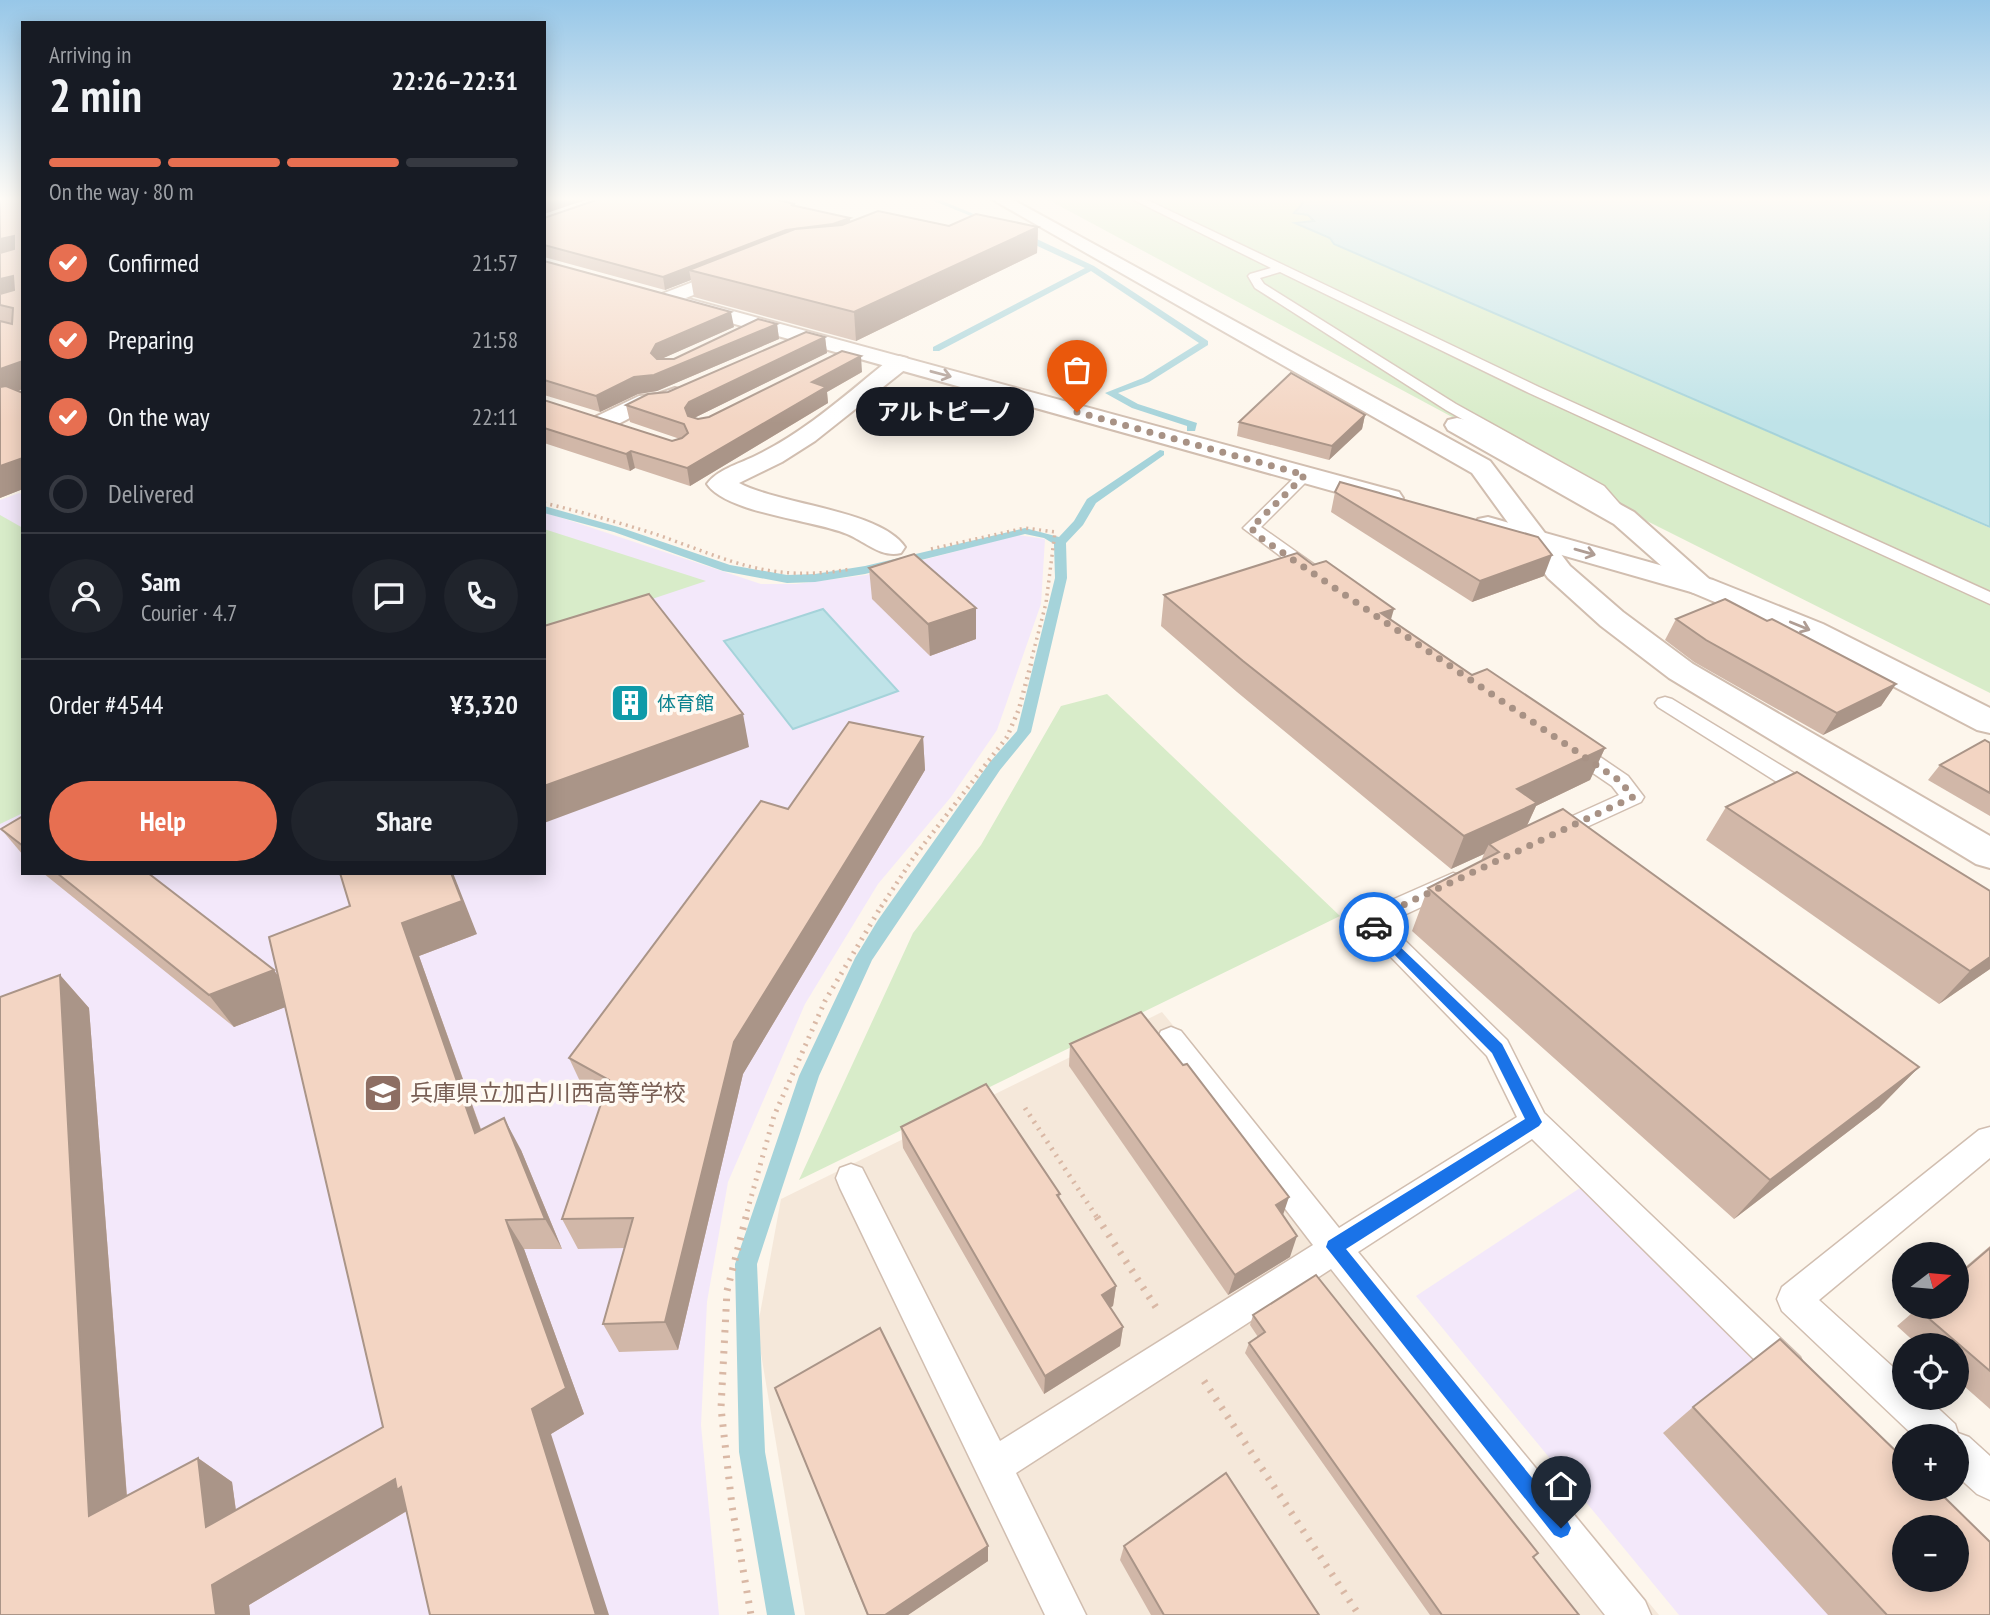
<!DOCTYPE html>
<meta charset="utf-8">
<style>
:root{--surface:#171b24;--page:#20242c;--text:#f1f3f6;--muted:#9ea1a6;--line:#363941;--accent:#e76f51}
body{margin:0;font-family:"PT Sans Narrow","Noto Sans JP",sans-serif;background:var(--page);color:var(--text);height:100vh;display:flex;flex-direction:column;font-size:26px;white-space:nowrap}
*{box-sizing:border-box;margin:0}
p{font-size:23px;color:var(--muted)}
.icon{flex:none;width:38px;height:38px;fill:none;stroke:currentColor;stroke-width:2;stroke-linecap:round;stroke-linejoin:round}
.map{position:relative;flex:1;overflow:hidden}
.details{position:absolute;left:21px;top:21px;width:525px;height:854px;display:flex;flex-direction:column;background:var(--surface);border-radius:0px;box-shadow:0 4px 18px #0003}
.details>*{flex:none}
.needle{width:46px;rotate:74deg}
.tools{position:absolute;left:1892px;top:1242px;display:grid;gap:14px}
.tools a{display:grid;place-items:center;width:77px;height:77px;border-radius:50%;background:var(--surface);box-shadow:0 4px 18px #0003;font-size:35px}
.pin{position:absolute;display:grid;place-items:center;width:60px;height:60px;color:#fff;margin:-72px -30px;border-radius:50% 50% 50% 0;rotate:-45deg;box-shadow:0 0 7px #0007}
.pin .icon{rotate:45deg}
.courier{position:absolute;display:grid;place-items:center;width:70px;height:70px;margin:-35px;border:5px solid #1a73e8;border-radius:50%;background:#fff;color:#222;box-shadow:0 2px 9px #0007}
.bubble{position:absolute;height:49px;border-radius:24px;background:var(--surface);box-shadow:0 4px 18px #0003;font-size:23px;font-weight:700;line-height:49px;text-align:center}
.head em{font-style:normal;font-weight:700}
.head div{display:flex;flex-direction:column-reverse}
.head{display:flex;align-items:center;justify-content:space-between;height:119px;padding:0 28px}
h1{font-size:46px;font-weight:700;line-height:52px}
.bar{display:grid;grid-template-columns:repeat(4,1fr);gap:10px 7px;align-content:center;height:84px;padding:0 28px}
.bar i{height:9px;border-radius:5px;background:var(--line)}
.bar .current{background:var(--accent)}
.bar p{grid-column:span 4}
.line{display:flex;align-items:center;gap:18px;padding:0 28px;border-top:2px solid var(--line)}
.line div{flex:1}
.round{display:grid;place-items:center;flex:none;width:74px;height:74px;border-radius:37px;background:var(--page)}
ol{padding:0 28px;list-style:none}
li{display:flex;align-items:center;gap:21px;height:77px}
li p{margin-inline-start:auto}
li .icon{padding:7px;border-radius:50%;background:var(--accent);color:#fff;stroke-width:4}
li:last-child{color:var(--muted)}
li i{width:38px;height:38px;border:4px solid var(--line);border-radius:50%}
.primary-button{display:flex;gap:14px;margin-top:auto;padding:14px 28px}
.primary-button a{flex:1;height:80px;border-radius:42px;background:var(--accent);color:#fff;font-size:28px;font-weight:700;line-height:80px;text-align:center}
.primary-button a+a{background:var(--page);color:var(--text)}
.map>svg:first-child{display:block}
.residential{fill:#f5e8da}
.education{fill:#f3e8fa}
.green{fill:#d8ecc9}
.water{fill:#bfe3e8;stroke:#a5d3da;stroke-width:2}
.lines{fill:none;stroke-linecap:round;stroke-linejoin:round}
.stream{fill:#a5d3da;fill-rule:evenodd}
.service-casing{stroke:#d1beb0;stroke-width:3}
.minor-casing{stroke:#d1beb0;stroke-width:4}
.tertiary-casing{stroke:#d1beb0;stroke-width:4}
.path-far3{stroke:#d9b8a5;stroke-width:3.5;stroke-dasharray:2 4.5;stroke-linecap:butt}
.path-far2{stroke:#d9b8a5;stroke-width:4.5;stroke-dasharray:2 5;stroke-linecap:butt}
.path-far1{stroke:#d9b8a5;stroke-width:5;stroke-dasharray:2 6;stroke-linecap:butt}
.path{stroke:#d9b8a5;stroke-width:7;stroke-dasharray:2.5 8;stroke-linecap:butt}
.service{fill:#fff;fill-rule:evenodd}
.minor{fill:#fff;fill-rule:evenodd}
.tertiary{fill:#fff;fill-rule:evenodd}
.wall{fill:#d1b7a8}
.shaded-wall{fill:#aa9588}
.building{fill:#f3d5c3;stroke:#aa9588;stroke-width:2;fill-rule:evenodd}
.oneway{stroke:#af9d94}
.route{fill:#1a73e8}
.done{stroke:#a89285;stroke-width:7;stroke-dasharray:0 12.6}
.labels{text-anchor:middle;stroke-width:7;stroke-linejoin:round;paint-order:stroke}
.culture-label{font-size:19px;fill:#0d838f;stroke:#fffaf3;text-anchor:start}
.near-education-label{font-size:23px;fill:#785e54;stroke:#fffaf3;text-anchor:start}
</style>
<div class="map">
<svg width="1990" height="1615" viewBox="0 0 1990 1615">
<rect width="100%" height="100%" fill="#fdf6ec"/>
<polygon class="residential" points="1162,1012 1659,1615 805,1615 757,1330 781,1199"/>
<g class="education">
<polygon points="19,493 23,495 23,873 544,873 544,512 761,584 796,584 866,575 1018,535 1045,539 1041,604 997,730 951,797 878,884 805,1004 728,1182 707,1302 701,1425 719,1615 0,1615 0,500"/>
<polygon points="1583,1186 1927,1528 1904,1528 1904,1580 1956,1580 1990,1615 1679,1615 1416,1296"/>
</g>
<g class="green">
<polygon points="1043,197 1297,197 1303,203 1294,213 1308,215 1314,221 1297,224 1330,238 1335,244 1990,528 1990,693 1627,511"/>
<polygon points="0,515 23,528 23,813 0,824"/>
<polygon points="544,529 706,581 544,635"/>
<polygon points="1107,694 1340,916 799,1180 913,933 981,845 1061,706"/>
</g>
<g class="water">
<polygon points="1297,197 1990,197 1990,527 1334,244 1330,238 1295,223 1314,221 1308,215 1294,213 1303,203"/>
<polygon points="823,609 898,691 793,729 724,641"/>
</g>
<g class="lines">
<g class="stream">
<polygon points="924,197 933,197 993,222 988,223"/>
<polygon points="1018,233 1024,233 1094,266 1208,341 1208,345 1149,382 1118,393 1138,404 1197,423 1195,431 1187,431 1187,426 1132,408 1105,393 1143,378 1199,343 1091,271 939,351 933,351 933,347 1085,268 1018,237"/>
<polygon points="1160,450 1164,451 1164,455 1096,503 1083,525 1066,543 1067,578 1031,732 1000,770 872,960 819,1076 757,1264 765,1452 795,1615 767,1615 739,1452 735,1264 799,1076 855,958 878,920 990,762 1017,731 1055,578 1054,544 1044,538 1025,534 865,574 815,582 787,583 723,571 614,532 544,513 544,506 622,528 730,565 787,575 815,574 865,566 1025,528 1059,537 1074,521 1087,499"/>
</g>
<g class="service-casing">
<g id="service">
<polygon points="1128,197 1141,197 1539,387 1990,592 1990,604 1529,393 1280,272 1260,278 1264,284 1456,404 1604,486 1632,518 1624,523 1618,521 1592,492 1446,410 1255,288 1248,276 1250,274 1271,268"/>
<polygon points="1305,470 1313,475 1261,527 1319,568 1322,572 1313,577 1307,576 1243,528 1300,472"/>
<polygon points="1665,697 1672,699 1820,789 1823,794 1820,799 1812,802 1804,799 1658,707 1655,703 1658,699"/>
<polygon points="1573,742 1581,744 1628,776 1644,797 1641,802 1554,842 1546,840 1542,834 1546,828 1619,795 1612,786 1565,754 1562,749 1565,744"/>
<polygon points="1453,873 1462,876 1465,882 1462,888 1387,923 1507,1040 1544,1113 1800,1357 1805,1369 1800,1381 1788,1386 1776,1381 1532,1139 1358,1252 1645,1601 1651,1615 1605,1615 1331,1269 1016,1473 1086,1615 1045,1615 840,1188 836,1178 840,1168 851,1164 862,1168 1000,1441 1313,1245 1161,1047 1157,1039 1161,1031 1171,1027 1181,1031 1339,1228 1517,1117 1487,1056 1356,921 1360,914"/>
<polygon points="1990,1127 1990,1158 1819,1300 1904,1377 1904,1398 1927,1398 1955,1424 1958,1433 1969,1437 1990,1456 1990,1500 1977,1494 1956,1475 1956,1437 1915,1437 1782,1311 1777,1299 1782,1287 1979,1130"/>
</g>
</g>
<g class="minor-casing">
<g id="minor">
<polygon points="988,197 1008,197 1490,461 1570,566 1623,612 1693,664 1990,836 1990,868 1976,864 1669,678 1601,626 1548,578 1472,473"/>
<polygon points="740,264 749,270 747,274 673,303 659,303 656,299 659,295"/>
<path d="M899 356 907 358 910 363 907 368 815 441 782 462 739 483C781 505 880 510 905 547L901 553C881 558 866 542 847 534 814 520 726 513 707 484 717 470 738 464 753 457 804 433 848 393 891 358Z"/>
<path d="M675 388 683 390 687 395C678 408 663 405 650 409 633 414 619 426 602 430L593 428 590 423 593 418 639 396 658 394Z"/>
<polygon points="1457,418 1466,420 1634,512 1717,586 1713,592 1702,595 1691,592 1614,524 1448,430 1445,425 1448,420"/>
</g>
</g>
<g class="tertiary-casing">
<g id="tertiary">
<polygon points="681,297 1399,492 1403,498 1399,504 1389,506 1379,504 674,307 671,303 674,299"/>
<polygon points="1488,517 1713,580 1823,624 1990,708 1990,733 1977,730 1801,638 1691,592 1478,531 1474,525 1478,519"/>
</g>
</g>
<g class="path-far3">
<path d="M544 503C582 512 621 523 658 535 732 561 770 583 851 569"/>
<polyline points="931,549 1025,528 1055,532 1046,603 1031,661"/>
</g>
<polyline class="path-far2" points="881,907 914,857 1007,737 1019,709 1032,660"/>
<g class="path-far1">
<polyline points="1025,1108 1098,1219"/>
<polyline points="745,1219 774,1116 825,1001 882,905"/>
</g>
<g class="path">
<polyline points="746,1217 727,1291 721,1408 732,1506 751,1615"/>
<polyline points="1097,1217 1159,1312"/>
<polyline points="1204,1381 1359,1615"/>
</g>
<use href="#service" class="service"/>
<use href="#minor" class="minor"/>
<use href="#tertiary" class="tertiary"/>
</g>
<g class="wall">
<polygon points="0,197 23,197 23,389 17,391 23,489 0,498"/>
<polygon points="795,206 850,222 949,226 1038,227 1037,253 856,341 694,297 691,280 665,290 544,257 544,218"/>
<polygon points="544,261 734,327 661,359 674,359 777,324 779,339 657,391 638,394 600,412 544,395"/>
<polygon points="825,337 827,353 694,418 698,419 709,417 862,372 827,392 828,403 690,486 635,468 630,471 544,443 544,400 672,441 680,439 630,422 626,405 668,392"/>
<polygon points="1365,415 1362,429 1329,460 1237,436 1239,422"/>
<polygon points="1335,492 1544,576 1472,602 1331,512"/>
<polygon points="869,568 976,639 930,656 872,599"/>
<polygon points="1164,595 1391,620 1472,675 1605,748 1590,780 1536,806 1527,826 1919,1067 1879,1108 1734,1219 1412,931 1428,888 1481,861 1484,854 1451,869 1237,692 1161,626"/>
<polygon points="1676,619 1896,684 1881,706 1823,735 1694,662 1665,640"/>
<polygon points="923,737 925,770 743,1074 678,1350 619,1352 603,1324 625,1248 578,1249 562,1219 602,1100 584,1090 569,1058 788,809"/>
<polygon points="1990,743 1990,816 1928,780 1940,765"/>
<polygon points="1726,807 1990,969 1939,1004 1706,840"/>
<polygon points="23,816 23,855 1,829"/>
<polygon points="43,873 148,873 274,970 278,977 477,934 419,956 481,1129 521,1150 562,1249 524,1249 584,1414 551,1434 407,1511 249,1605 250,1615 0,1615 60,975 89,1008 127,1496 198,1458 232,1482 236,1510 383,1427 285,1007 234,1027"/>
<polygon points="1070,1044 1283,1215 1290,1257 1228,1295 1069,1066"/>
<polygon points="901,1127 1060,1194 1059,1199 1116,1286 1113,1306 1110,1307 1123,1327 1120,1346 1044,1394 903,1148"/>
<polygon points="1990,1246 1990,1409 1956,1379 1956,1346 1919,1346 1897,1326 1919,1307 1956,1307 1956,1275"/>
<polygon points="1253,1315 1533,1557 1579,1615 1430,1615 1245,1353 1249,1343 1258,1337 1250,1325"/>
<polygon points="775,1388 988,1546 988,1561 908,1615 867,1615"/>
<polygon points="1693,1407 1990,1615 1828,1615 1663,1433"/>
<polygon points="1124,1546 1319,1615 1151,1615 1120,1560"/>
</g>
<g class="shaded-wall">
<polygon points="558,197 594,197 544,214 544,202"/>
<polygon points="850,218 851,230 689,270 691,280 665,290 663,277 786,230"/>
<polygon points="1038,227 1037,253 856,341 854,312"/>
<polygon points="14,236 23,253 0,261 0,239"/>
<polygon points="13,276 23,294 0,303 0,279"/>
<polygon points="731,312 734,327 659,360 655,368 651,353 656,344"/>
<polygon points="777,324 779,339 657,391 638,394 600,412 596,396 634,377"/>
<polygon points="825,337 827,353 692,419 688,425 685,408 689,402"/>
<polygon points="861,356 862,372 827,392 828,403 690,486 687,468 812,382"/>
<polygon points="23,361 23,389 0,397 0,369"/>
<polygon points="1365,415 1362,429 1329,460 1332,446"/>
<polygon points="631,451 635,468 630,471 626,454"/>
<polygon points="23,458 23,489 0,498 0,466"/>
<polygon points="1552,555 1544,576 1472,602 1480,581"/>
<polygon points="976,608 976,639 930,656 928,624"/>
<polygon points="1394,609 1385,640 1381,613"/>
<polygon points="1896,684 1881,706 1823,735 1837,713"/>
<polygon points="743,714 749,747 544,823 544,786"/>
<polygon points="923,737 925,770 743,1074 678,1350 665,1322 734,1042"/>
<polygon points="1605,748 1590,780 1536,806 1522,836 1489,844 1484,854 1451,869 1464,836 1517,789"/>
<polygon points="451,873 453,873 477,934 419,956 493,1164 475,1133 402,923"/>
<polygon points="1990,957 1990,969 1939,1004 1970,971"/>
<polygon points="274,970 296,1003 234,1027 209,995"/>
<polygon points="60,975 89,1008 130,1538 89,1516"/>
<polygon points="1919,1067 1879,1108 1734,1219 1770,1180"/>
<polygon points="504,1118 521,1150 562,1249 545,1219"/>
<polygon points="1289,1197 1282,1218 1276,1205"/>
<polygon points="506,1220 524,1249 584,1414 551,1434 609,1615 596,1615 532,1409"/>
<polygon points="1297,1236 1290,1257 1228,1295 1235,1275"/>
<polygon points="1116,1286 1113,1306 1099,1314 1102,1295"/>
<polygon points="1123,1327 1120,1346 1044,1394 1045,1376"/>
<polygon points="198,1458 232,1482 241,1549 206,1527"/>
<polygon points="395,1479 415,1506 249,1605 250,1615 216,1615 212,1585"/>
<polygon points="988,1546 988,1561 908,1615 885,1615"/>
</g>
<g class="building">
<polygon points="0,197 23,197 23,361 0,369 0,321 12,324 13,308 0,305 0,294 14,290 13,276 0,279 0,253 14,249 14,236 0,239"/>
<polygon points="544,197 558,197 544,202"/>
<polygon points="605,197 766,197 795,204 791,205 850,218 833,224 786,230 663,277 544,245 544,218"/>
<polygon points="878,211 949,226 976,214 1038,227 854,312 689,270 795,229 842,225"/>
<polygon points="544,261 731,312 656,344 651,353 657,359 674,359 758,319 777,324 654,375 634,377 596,396 544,380"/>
<polygon points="806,332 825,337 689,402 685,408 688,416 698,419 709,417 842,351 861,356 812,382 826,387 687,468 631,451 626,454 544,428 544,400 672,441 682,438 688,433 684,424 626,405 648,394 668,392"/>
<polygon points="1291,373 1365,415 1332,446 1239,422"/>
<polygon points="6,386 23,393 23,458 0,466 0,387"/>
<polygon points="1340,482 1538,537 1552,555 1480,581 1335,492"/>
<polygon points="1297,553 1313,565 1326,561 1394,609 1381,613 1472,675 1487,669 1605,748 1517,789 1537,803 1464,836 1243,661 1164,595"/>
<polygon points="914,554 976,608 928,624 869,568"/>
<polygon points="649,594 743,714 544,786 544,626"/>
<polygon points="1725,599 1767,621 1772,619 1896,684 1837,713 1706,640 1676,619"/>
<polygon points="849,722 923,737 734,1042 665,1322 603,1324 633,1218 562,1219 609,1080 569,1058 761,801 788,809"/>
<polygon points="1985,740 1990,743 1990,793 1940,765"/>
<polygon points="1797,772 1990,891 1990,957 1970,971 1726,807"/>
<polygon points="1563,809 1919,1067 1770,1180 1428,888 1499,852 1489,844"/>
<polygon points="23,816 23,846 1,829"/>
<polygon points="57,873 148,873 274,970 209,995"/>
<polygon points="340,873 451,873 462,901 402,923 475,1133 504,1118 545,1219 506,1220 566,1388 532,1409 596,1615 430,1615 401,1487 397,1490 395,1479 212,1585 216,1615 0,1615 0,997 60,975 89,1516 198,1458 206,1527 383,1427 269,937 350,906"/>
<polygon points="1141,1012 1183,1065 1187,1064 1289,1197 1276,1205 1297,1236 1235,1275 1070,1044"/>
<polygon points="986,1084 1060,1194 1057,1195 1116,1286 1102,1295 1123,1327 1045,1376 901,1127"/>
<polygon points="1990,1248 1990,1371 1919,1310 1921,1307 1956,1307 1956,1277"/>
<polygon points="1316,1275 1538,1553 1533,1557 1579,1615 1442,1615 1249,1343 1265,1332 1253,1315"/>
<polygon points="880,1328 988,1546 885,1615 868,1615 775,1388"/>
<path d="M1780 1339 1904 1459V1489H1936L1990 1542V1615H1887L1693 1407ZM1904 1528H1956V1580H1904Z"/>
<polygon points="1226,1473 1319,1615 1164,1615 1124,1546"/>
</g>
<defs><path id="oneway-shaft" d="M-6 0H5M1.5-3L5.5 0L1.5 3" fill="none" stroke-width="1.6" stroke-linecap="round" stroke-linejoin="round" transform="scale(1.75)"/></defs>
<g class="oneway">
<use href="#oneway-shaft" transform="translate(941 374) rotate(15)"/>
<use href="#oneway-shaft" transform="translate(1585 552) rotate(16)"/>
<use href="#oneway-shaft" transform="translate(1800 626) rotate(22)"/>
</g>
<linearGradient id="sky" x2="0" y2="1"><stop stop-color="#97c7e8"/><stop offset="0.47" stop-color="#fefbf6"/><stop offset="1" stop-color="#fefbf6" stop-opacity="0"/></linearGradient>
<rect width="1990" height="423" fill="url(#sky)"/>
<polygon class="route" points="1374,922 1502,1044 1542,1122 1539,1126 1346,1249 1568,1522 1571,1528 1568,1535 1561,1538 1554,1535 1326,1247 1328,1241 1525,1119 1492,1053 1370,930 1370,923"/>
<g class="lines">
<polyline class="done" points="1077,412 1305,475 1251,528 1261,538 1620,781 1633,797 1369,921 1374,927"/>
</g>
<defs>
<g id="building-square" transform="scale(2.0125)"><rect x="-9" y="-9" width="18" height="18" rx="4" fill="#0f9aa8" stroke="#fffaf3"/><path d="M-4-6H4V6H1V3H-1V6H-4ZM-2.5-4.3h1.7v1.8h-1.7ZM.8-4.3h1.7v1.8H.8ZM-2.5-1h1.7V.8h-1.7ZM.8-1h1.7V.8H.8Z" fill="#fff"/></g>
<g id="school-square" transform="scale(2.0125)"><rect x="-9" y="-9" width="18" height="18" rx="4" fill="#8d6e63" stroke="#fffaf3"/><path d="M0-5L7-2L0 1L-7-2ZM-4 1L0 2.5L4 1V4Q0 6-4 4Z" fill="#fff"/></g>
</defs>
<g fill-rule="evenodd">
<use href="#building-square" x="630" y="703"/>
<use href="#school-square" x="383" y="1093"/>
</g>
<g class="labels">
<g class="culture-label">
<text x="657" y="710">体育館</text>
</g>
<g class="near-education-label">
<text x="410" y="1101">兵庫県立加古川西高等学校</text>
</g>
</g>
</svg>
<div class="tools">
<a><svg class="needle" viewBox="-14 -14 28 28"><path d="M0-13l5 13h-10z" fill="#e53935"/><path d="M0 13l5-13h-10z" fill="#9ea1a6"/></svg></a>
<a><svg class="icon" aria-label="locate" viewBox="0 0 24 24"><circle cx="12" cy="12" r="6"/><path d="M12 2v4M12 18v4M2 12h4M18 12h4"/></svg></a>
<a>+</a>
<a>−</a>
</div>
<div class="pin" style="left:1077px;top:412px;background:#ea580c"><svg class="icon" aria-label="bag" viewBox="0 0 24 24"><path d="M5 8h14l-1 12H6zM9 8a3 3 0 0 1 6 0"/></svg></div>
<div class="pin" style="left:1561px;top:1528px;background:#1f2937"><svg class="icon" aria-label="home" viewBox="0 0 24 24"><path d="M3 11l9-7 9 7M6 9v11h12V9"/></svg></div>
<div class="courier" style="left:1374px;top:927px"><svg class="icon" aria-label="car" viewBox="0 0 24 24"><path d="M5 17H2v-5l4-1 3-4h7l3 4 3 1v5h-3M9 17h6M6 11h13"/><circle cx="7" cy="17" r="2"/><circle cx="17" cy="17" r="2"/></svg></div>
<div class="bubble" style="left:856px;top:387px;width:178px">アルトピーノ</div>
<section class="details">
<div class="head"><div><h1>2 min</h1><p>Arriving in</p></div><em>22:26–22:31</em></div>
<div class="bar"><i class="current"></i><i class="current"></i><i class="current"></i><i></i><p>On the way · 80 m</p></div>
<ol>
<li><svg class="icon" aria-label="check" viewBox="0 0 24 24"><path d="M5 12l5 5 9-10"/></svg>Confirmed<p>21:57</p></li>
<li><svg class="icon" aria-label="check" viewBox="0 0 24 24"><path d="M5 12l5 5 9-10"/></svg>Preparing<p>21:58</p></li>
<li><svg class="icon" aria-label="check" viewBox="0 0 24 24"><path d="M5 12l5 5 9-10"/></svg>On the way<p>22:11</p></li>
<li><i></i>Delivered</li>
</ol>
<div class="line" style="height:126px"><a class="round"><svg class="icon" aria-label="person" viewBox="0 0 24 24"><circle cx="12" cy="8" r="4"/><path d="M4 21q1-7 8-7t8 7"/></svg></a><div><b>Sam</b><p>Courier · 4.7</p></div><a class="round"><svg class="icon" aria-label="chat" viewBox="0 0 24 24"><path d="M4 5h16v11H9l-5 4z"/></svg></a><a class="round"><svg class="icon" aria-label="phone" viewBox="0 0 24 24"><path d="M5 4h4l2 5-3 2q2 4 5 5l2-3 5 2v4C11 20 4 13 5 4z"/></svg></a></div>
<div class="line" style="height:91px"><div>Order #4544</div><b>¥3,320</b></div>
<div class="primary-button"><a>Help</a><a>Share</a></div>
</section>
</div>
